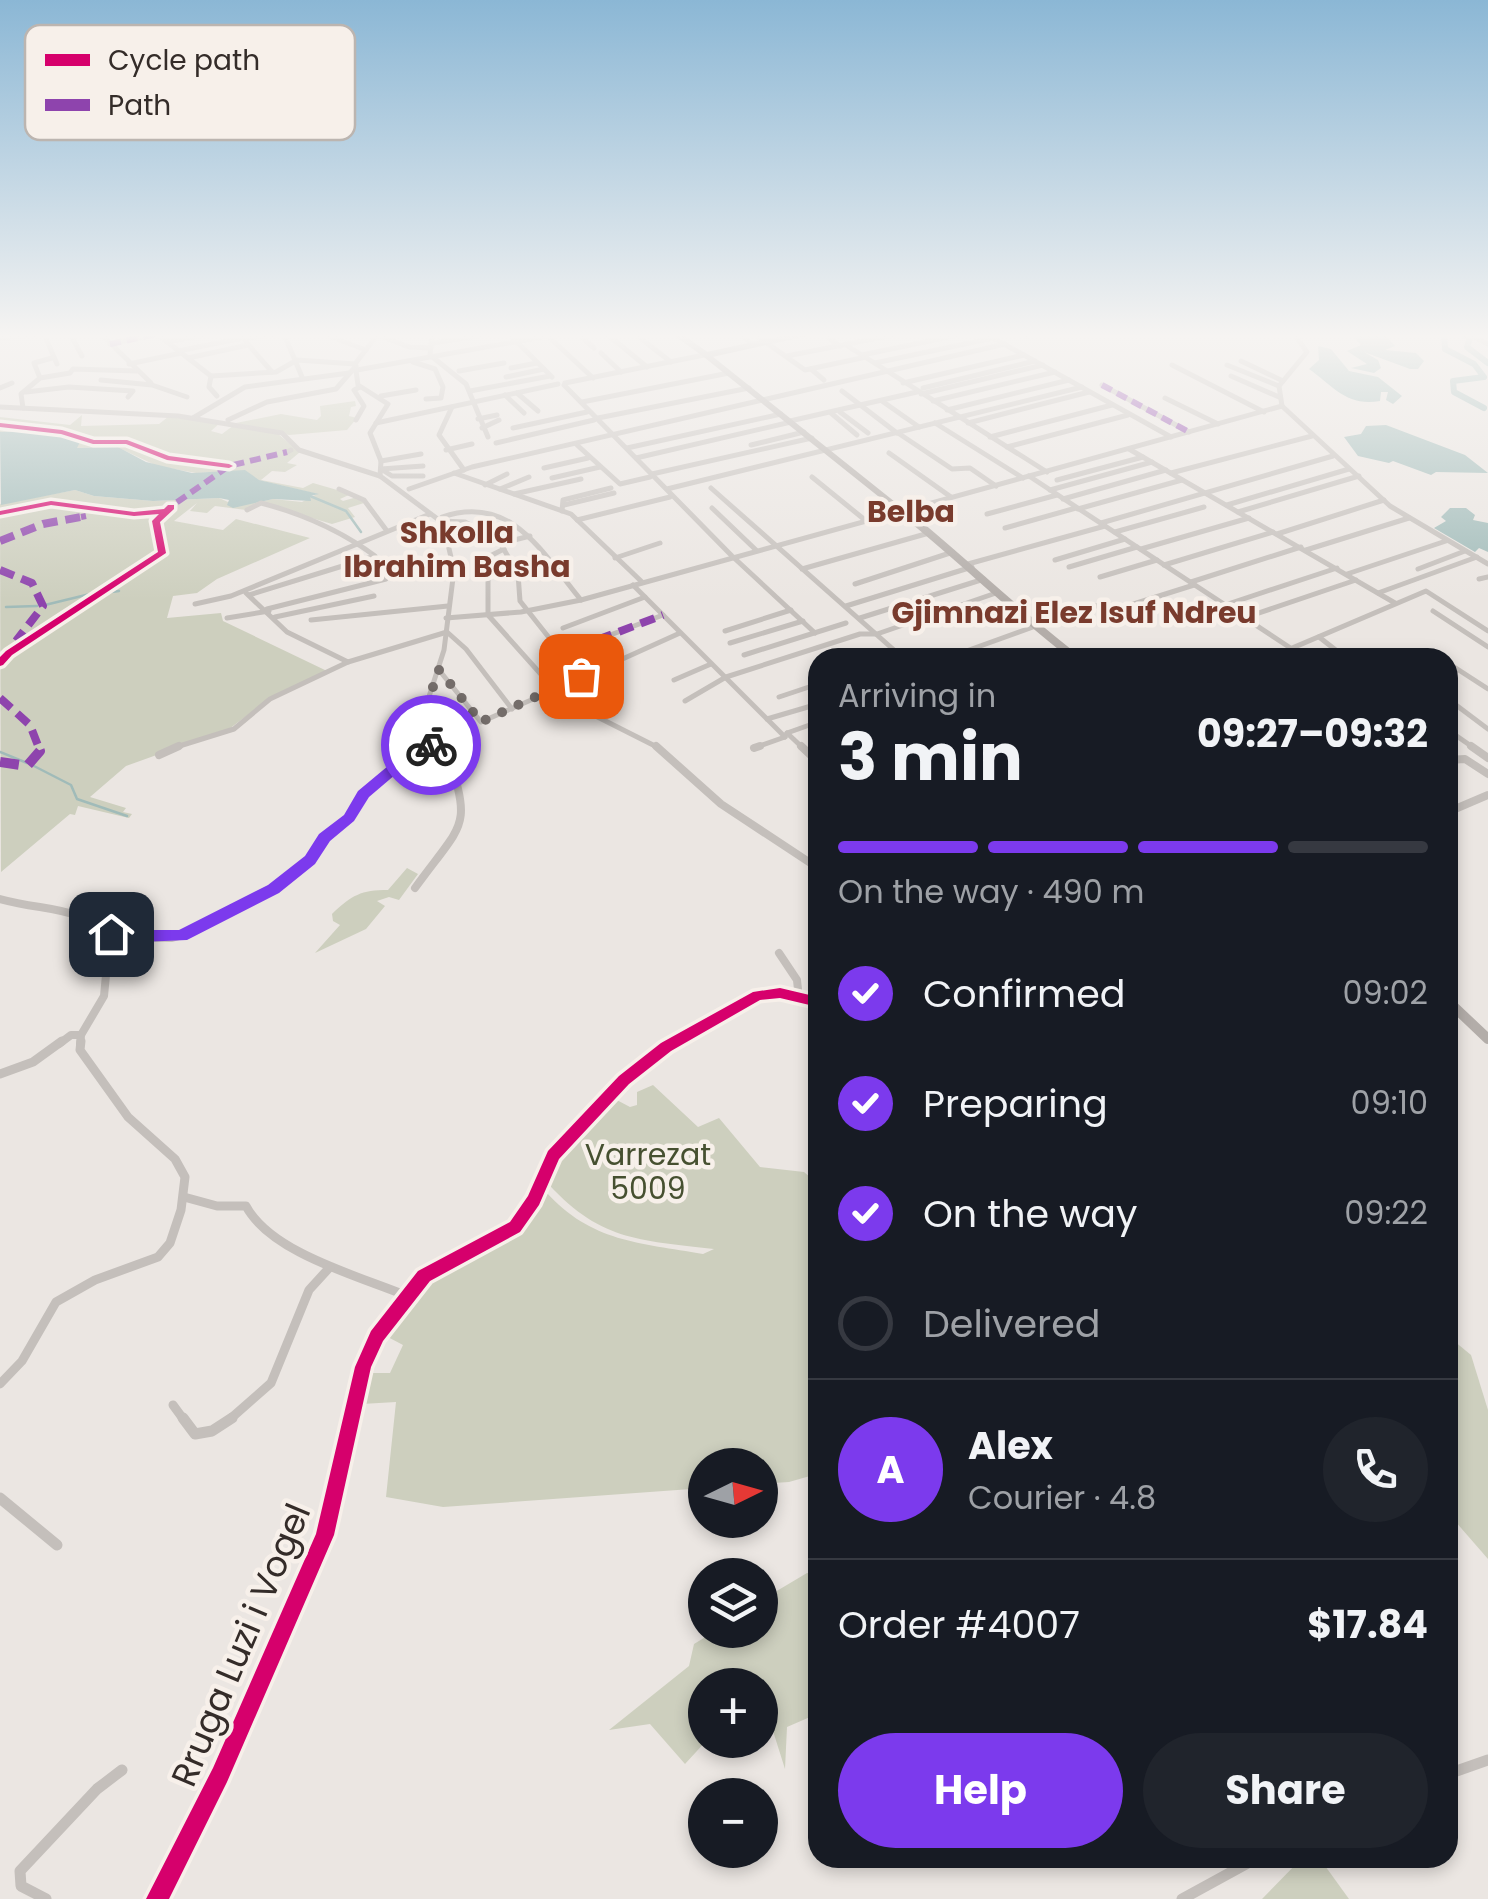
<!DOCTYPE html>
<meta charset="utf-8">
<style>
:root{--surface:#171b24;--page:#20242c;--text:#f1f3f6;--muted:#9ea1a6;--line:#363941;--accent:#7c3aed}
body{margin:0;font-family:Poppins,sans-serif;background:var(--page);color:var(--text);height:100vh;display:flex;flex-direction:column;font-size:38px;white-space:nowrap}
*{box-sizing:border-box;margin:0}
p{font-size:32px;color:var(--muted)}
.icon{flex:none;width:55px;height:55px;fill:none;stroke:currentColor;stroke-width:2;stroke-linecap:round;stroke-linejoin:round}
.map{position:relative;flex:1;overflow:hidden}
.drawer{position:absolute;left:808px;top:648px;width:650px;height:1220px;display:flex;flex-direction:column;background:var(--surface);border-radius:30px;box-shadow:0 5px 15px #0003}
.drawer>*{flex:none}
.needle{width:65px;rotate:85deg}
.buttons{position:absolute;left:688px;top:1448px;display:grid;gap:20px}
.buttons a{display:grid;place-items:center;width:90px;height:90px;border-radius:50%;background:var(--surface);box-shadow:0 5px 15px #0003;font-size:50px}
.pin{position:absolute;display:grid;place-items:center;width:85px;height:85px;color:#fff;margin:-42px;border-radius:20px;box-shadow:0 5px 15px #0006}
.courier{position:absolute;display:grid;place-items:center;width:100px;height:100px;margin:-50px;border:8px solid #7c3aed;border-radius:50%;background:#fff;color:#222;box-shadow:0 2px 12px #0007}
.overview em{font-style:normal;font-weight:700}
.overview div{display:flex;flex-direction:column-reverse}
.overview{display:flex;align-items:center;justify-content:space-between;height:170px;padding:0 30px}
h1{font-size:65px;font-weight:700;line-height:75px}
.bar{display:grid;grid-template-columns:repeat(4,1fr);gap:15px 10px;align-content:center;height:120px;padding:0 30px}
.bar i{height:12px;border-radius:8px;background:var(--line)}
.bar .current{background:var(--accent)}
.bar p{grid-column:span 4}
.line{display:flex;align-items:center;gap:25px;padding:0 30px;border-top:2px solid var(--line)}
.line div{flex:1}
.round{display:grid;place-items:center;flex:none;width:105px;height:105px;border-radius:52px;background:var(--page)}
ol{padding:0 30px;list-style:none}
li{display:flex;align-items:center;gap:30px;height:110px}
li p{margin-inline-start:auto}
li .icon{padding:10px;border-radius:50%;background:var(--accent);color:#fff;stroke-width:4}
li:last-child{color:var(--muted)}
li i{width:55px;height:55px;border:5px solid var(--line);border-radius:50%}
.button{display:flex;gap:20px;margin-top:auto;padding:20px 30px}
.button a{flex:1;height:115px;border-radius:60px;background:var(--accent);color:#fff;font-size:40px;font-weight:700;line-height:115px;text-align:center}
.button a+a{background:var(--page);color:var(--text)}
.map>svg:first-child{display:block}
.green{fill:#cdcfbe}
.water{fill:#a0bbb9}
.lines{fill:none;stroke-linecap:round;stroke-linejoin:round}
.stream{stroke:#a0bbb9;stroke-width:2.5}
.river{stroke:#a0bbb9;stroke-width:6}
.minor-far3{stroke:#c4bfbb;stroke-width:5}
.minor-far2{stroke:#c4bfbb;stroke-width:8}
.minor-far1{stroke:#c4bfbb;stroke-width:9}
.minor{stroke:#c4bfbb;stroke-width:11}
.major-far2{stroke:#b3ada9;stroke-width:6}
.major-far1{stroke:#b3ada9;stroke-width:8}
.major{stroke:#b3ada9;stroke-width:10}
.quiet-far2{stroke:#8e44ad;stroke-width:6;stroke-dasharray:11 6;stroke-linecap:butt}
.quiet-far1{stroke:#8e44ad;stroke-width:8;stroke-dasharray:15 8;stroke-linecap:butt}
.quiet{stroke:#8e44ad;stroke-width:10;stroke-dasharray:19 10;stroke-linecap:butt}
.cycleway-casing{stroke:#f7f0ea;stroke-width:7}
.cycleway{fill:#d6006c;fill-rule:evenodd}
.route{fill:#7c3aed}
.done{stroke:#746d6a;stroke-width:10;stroke-dasharray:0 18}
.labels{text-anchor:middle;stroke-width:9;stroke-linejoin:round;paint-order:stroke}
.far-quarter-label{font-size:30px;font-weight:bold;fill:#793b2d;stroke:#f7f0ea}
.park-label{font-size:30px;fill:#465030;stroke:#f7f0ea}
.near-street-label{font-size:35px;fill:#342c29;stroke:#f7f0ea}
.key{fill:#f7f0ea;stroke:#bcb5b0;stroke-width:2.5}
.key-label{font-size:28px;fill:#342c29}
</style>
<div class="map">
<svg width="1488" height="1899" viewBox="0 0 1488 1899">
<rect width="100%" height="100%" fill="#ebe6e2"/>
<g class="green">
<polygon points="355,401 356,406 351,407 349,416 357,418 347,430 289,435 236,423 281,414 317,420 321,416 320,406"/>
<path d="M82 415 81 426 159 424 168 417 220 423 211 431 222 434 234 425 278 434 300 452 287 463 297 465 285 472 272 471 261 480 303 488 313 483 351 494 340 499 343 501 357 497 364 503 348 508 355 517 332 524 261 503 246 510 215 506 207 513 190 511 197 503 174 521 223 530 236 519 310 538 217 579 197 593 173 596 167 618 221 613 223 621 327 671 273 696 229 729 126 766 90 797 126 808 123 812 132 814 129 818 78 806 75 815 70 814 1 872 0 504 75 490 94 496 153 501 219 498 237 506 273 499 302 502 317 494 258 480 237 471 196 473 157 466 117 447 75 448 77 442C54 434 27 429 0 432V417L70 425Z"/>
<path d="M407 868 418 874 399 900 389 897 377 901 385 906 366 929 315 953 340 925 333 921 332 914C352 895 361 890 388 890Z"/>
<path d="M653 1085 698 1127 719 1118 760 1167 804 1172 817 1183V1474L789 1482 760 1484V1465H705V1488L443 1507 386 1497 396 1402 362 1404 368 1373H390L403 1345 384 1335 411 1299 445 1267 514 1235 546 1192C591 1242 640 1243 703 1254L714 1249C638 1240 598 1241 544 1179L613 1098 630 1107 637 1105V1092Z"/>
<polygon points="1448,1336 1471,1355 1488,1410 1488,1559 1448,1513"/>
<polygon points="807,1573 817,1574 817,1714 787,1727 785,1769 767,1712 760,1713 760,1685 705,1685 707,1740 685,1764 650,1724 609,1730 689,1666 694,1644 717,1630 760,1630 760,1601"/>
<polygon points="1300,1860 1323,1863 1349,1899 1262,1899"/>
</g>
<g class="water">
<polygon points="1351,334 1384,334 1395,346 1385,350 1416,353 1424,361 1418,369 1410,369 1364,352 1378,360 1381,368 1374,373 1351,368 1367,364 1347,351 1361,345"/>
<path d="M1318 346 1331 349 1349 371 1378 377 1402 396 1393 404 1386 400 1388 392H1381L1380 401C1347 407 1333 386 1309 369L1319 360Z"/>
<polygon points="1386,425 1465,455 1488,473 1436,472 1431,475 1393,461 1389,463 1358,456 1344,437 1361,434 1366,426"/>
<polygon points="29,431 81,440 77,448 118,447 146,462 192,473 245,470 259,480 319,494 310,496 311,501 273,499 233,508 227,505 229,500 219,498 153,501 94,496 75,490 1,505 0,432"/>
<polygon points="1450,508 1466,508 1475,515 1473,520 1488,523 1488,552 1479,548 1475,552 1434,528 1446,521 1441,517"/>
</g>
<g class="lines">
<g class="stream">
<polyline points="310,496 346,511 361,532"/>
<polyline points="96,594 119,591"/>
<polyline points="45,605 90,594"/>
<polyline points="6,607 37,606"/>
<polyline points="0,752 27,763"/>
<polyline points="32,765 71,785 77,799 127,816"/>
</g>
<g class="river">
<polyline points="1444,334 1445,349 1474,364 1484,377 1453,381 1454,392 1484,408"/>
<polyline points="1462,334 1470,338 1467,347 1488,363"/>
</g>
<g class="minor-far3">
<polyline points="44,334 57,364"/>
<polyline points="70,334 82,356"/>
<polyline points="101,334 151,383"/>
<polyline points="284,334 302,377"/>
<polyline points="324,334 366,350"/>
<polyline points="378,334 355,364 358,385 388,404 370,433 381,461 380,476"/>
<polyline points="432,334 430,355 466,384 488,437"/>
<polyline points="509,334 552,377"/>
<polyline points="578,334 594,348"/>
<polyline points="607,334 647,367"/>
<polyline points="635,334 671,362"/>
<polyline points="739,334 754,345"/>
<polyline points="754,334 805,370 866,357"/>
<polyline points="823,334 840,346"/>
<polyline points="986,334 1171,437"/>
<polyline points="1022,334 1026,336"/>
<polyline points="1469,334 1488,344"/>
<polyline points="378,335 409,347 431,348"/>
<polyline points="548,336 593,378"/>
<polyline points="0,338 40,334"/>
<polyline points="244,339 275,334"/>
<polyline points="167,342 208,334"/>
<polyline points="246,342 272,372"/>
<polyline points="433,343 489,334"/>
<polyline points="110,344 157,334 211,376 276,372 297,360 355,364"/>
<polyline points="846,345 1047,472"/>
<polyline points="178,351 243,338"/>
<polyline points="601,353 621,372"/>
<polyline points="862,355 963,334"/>
<polyline points="787,356 898,334"/>
<polyline points="188,358 248,345"/>
<polyline points="1241,361 1283,381"/>
<polyline points="413,362 435,369 443,387 441,398 426,399"/>
<polyline points="875,363 993,338"/>
<polyline points="129,364 181,353"/>
<polyline points="1172,365 1264,412"/>
<polyline points="1227,365 1279,386"/>
<polyline points="511,368 537,363"/>
<polyline points="811,369 824,380"/>
<polyline points="357,370 559,334"/>
<polyline points="459,371 504,363"/>
<polyline points="211,376 209,387 217,396"/>
<polyline points="1231,376 1279,397"/>
<polyline points="506,377 544,369"/>
<polyline points="40,378 34,363 52,358"/>
<polyline points="101,380 152,385 187,397"/>
<polyline points="565,383 704,355"/>
<polyline points="903,383 1024,355"/>
<polyline points="564,385 732,556 815,633"/>
<polyline points="1102,385 1189,432"/>
<polyline points="0,388 12,383"/>
<polyline points="923,388 1035,361"/>
<polyline points="470,391 550,376"/>
<polyline points="842,391 897,433"/>
<polyline points="26,392 69,387 133,391 128,397"/>
<polyline points="517,393 538,411"/>
<polyline points="921,394 1043,365"/>
<polyline points="505,395 524,413"/>
<polyline points="381,396 416,390"/>
<polyline points="1165,398 1218,424"/>
<polyline points="882,401 919,427"/>
<polyline points="933,401 1055,372"/>
<polyline points="582,402 729,373"/>
<polyline points="1282,406 1390,506 1488,564"/>
<polyline points="1282,406 1279,386 1307,352 1294,334"/>
<polyline points="0,407 178,416 282,433 299,450 380,476 443,523 454,570 444,650 424,712 446,748"/>
<polyline points="452,407 439,435 464,470"/>
<polyline points="23,408 21,394 40,378 70,373 73,369 137,371"/>
<polyline points="947,410 1069,380"/>
<polyline points="840,412 868,433"/>
<polyline points="831,413 857,435"/>
<polyline points="193,418 245,387 349,373"/>
<polyline points="598,418 749,388"/>
<polyline points="478,419 497,415"/>
<polyline points="228,420 267,402 336,389 356,366"/>
<polyline points="356,420 364,406 354,390 360,387"/>
<polyline points="790,421 917,392"/>
<polyline points="376,423 558,384"/>
<polyline points="935,423 1023,478"/>
<polyline points="968,423 1089,392"/>
<polyline points="482,428 499,420"/>
<polyline points="513,428 587,412"/>
<polyline points="898,433 952,469 970,468 996,486"/>
<polyline points="990,437 1112,405"/>
<polyline points="496,443 594,420"/>
<polyline points="576,444 620,484 650,477"/>
<polyline points="751,445 804,432"/>
<polyline points="1007,447 1128,415"/>
<polyline points="627,448 781,414"/>
<polyline points="1129,449 1395,603"/>
<polyline points="446,450 472,444"/>
<polyline points="287,452 291,450"/>
<polyline points="889,453 951,497"/>
<polyline points="636,458 791,422"/>
<polyline points="381,461 421,454"/>
<polyline points="544,468 588,458"/>
<polyline points="381,469 392,476 423,476"/>
<polyline points="381,469 423,466"/>
<polyline points="454,473 571,514 642,582"/>
<polyline points="1171,473 1312,436"/>
<polyline points="652,474 812,438"/>
<polyline points="1029,476 1292,649"/>
<polyline points="812,477 865,520"/>
<polyline points="552,478 600,467"/>
<polyline points="1057,480 1143,457"/>
<polyline points="485,485 507,474"/>
<polyline points="711,488 903,658"/>
<polyline points="339,489 364,500 387,531"/>
<polyline points="409,489 472,467 1005,344"/>
<polyline points="500,489 529,477"/>
<polyline points="667,489 1082,387"/>
<polyline points="1050,490 1152,462"/>
<polyline points="514,494 581,479"/>
<polyline points="1063,499 1166,470"/>
<polyline points="564,505 614,493"/>
<polyline points="1227,505 1349,469"/>
<polyline points="712,508 756,550"/>
<polyline points="1078,509 1182,480"/>
<path d="M247 510 261 503C303 514 340 530 375 556L249 595"/>
<polyline points="562,511 563,500 611,488"/>
<polyline points="1238,512 1359,476"/>
<polyline points="987,514 1057,495"/>
<path d="M442 517C512 493 542 553 581 600"/>
<polyline points="577,520 670,497"/>
<polyline points="1101,523 1333,456"/>
<polyline points="1005,528 1076,508"/>
<polyline points="1115,532 1204,507"/>
<polyline points="1277,534 1384,500"/>
<polyline points="499,544 530,536"/>
<polyline points="504,549 488,557 488,615 555,690"/>
<polyline points="1141,549 1249,518"/>
<polyline points="1306,550 1409,518"/>
<polyline points="615,558 660,543"/>
<polyline points="1055,560 1125,539"/>
<polyline points="968,564 1105,526"/>
<polyline points="1164,565 1273,532"/>
<polyline points="1069,567 1137,547"/>
<polyline points="802,569 929,533"/>
<polyline points="1418,569 1465,551"/>
<polyline points="1347,574 1446,541"/>
<polyline points="1100,577 1157,560"/>
<polyline points="1479,579 1488,577"/>
<polyline points="1191,582 1301,547"/>
<polyline points="855,584 953,552"/>
<polyline points="633,585 785,737"/>
<polyline points="246,593 287,632 348,662"/>
<polyline points="1378,593 1477,557"/>
<polyline points="195,604 231,596 430,514"/>
<polyline points="1225,605 1337,568"/>
<polyline points="846,606 972,567"/>
<polyline points="267,609 386,579 387,575"/>
<polyline points="1433,611 1488,647"/>
<polyline points="275,617 374,596"/>
<polyline points="227,618 269,611"/>
<polyline points="446,618 521,612 581,600 1282,406"/>
<polyline points="860,618 984,579"/>
<polyline points="1244,618 1356,580"/>
<polyline points="311,620 448,606"/>
<polyline points="1030,624 1103,604 1124,607 1194,585"/>
<polyline points="563,628 645,597"/>
<polyline points="725,631 791,610"/>
<polyline points="1319,637 1346,658"/>
<polyline points="730,643 803,621"/>
<polyline points="576,648 663,615"/>
<polyline points="744,655 846,623"/>
<polyline points="947,658 1033,627"/>
<polyline points="1269,658 1426,591 1488,631"/>
<polyline points="618,661 680,633"/>
<polyline points="1451,665 1488,689"/>
<polyline points="439,670 481,722 581,678 520,601 518,574 499,541 465,522 441,521"/>
<polyline points="674,680 711,664"/>
<polyline points="550,693 659,748"/>
<polyline points="779,697 818,684"/>
<polyline points="1448,699 1488,729"/>
<polyline points="685,701 726,677 860,634 877,634 996,593"/>
<polyline points="767,719 818,704"/>
<polyline points="1448,730 1474,748"/>
<polyline points="787,733 803,748"/>
<polyline points="787,733 818,722"/>
<polyline points="173,748 234,729 270,699 348,662 447,632 466,649 512,709"/>
<polyline points="423,748 442,740"/>
<polyline points="754,748 785,737"/>
</g>
<g class="minor-far2">
<polyline points="656,746 721,804 818,868"/>
<polyline points="801,746 818,762"/>
<polyline points="1471,746 1488,758"/>
<polyline points="754,748 760,746"/>
<polyline points="159,755 179,746"/>
<polyline points="1448,760 1465,759 1488,774"/>
<polyline points="1448,812 1488,795"/>
<path d="M415 888C465 819 473 830 445 746"/>
<path d="M0 899C52 913 76 903 120 943"/>
<polyline points="779,953 797,980 799,999"/>
<polyline points="59,1044 71,1035 81,1035"/>
<polyline points="80,1044 81,1035 104,996 108,954 134,937 172,938 190,933 274,889 310,860 324,838 349,818 363,794 411,754 429,746"/>
<polyline points="672,1044 758,995 780,993 818,1002"/>
</g>
<g class="minor-far1">
<polyline points="0,1074 33,1062 62,1041"/>
<path d="M184 1197 217 1206H246C271 1253 359 1276 407 1296"/>
<polyline points="0,1384 22,1361 56,1302 95,1280 158,1257 170,1243 181,1210 185,1177 175,1159 128,1117 80,1050 81,1041"/>
<polyline points="173,1405 184,1420"/>
<polyline points="229,1420 271,1383 309,1290 330,1267"/>
<polyline points="351,1420 363,1367 377,1336 424,1276 515,1227 534,1200 553,1155 624,1080 676,1041"/>
</g>
<g class="minor">
<polyline points="183,1418 195,1434 212,1431 232,1418"/>
<polyline points="0,1498 57,1545"/>
<polyline points="1448,1774 1488,1760"/>
<polyline points="46,1899 21,1886 20,1871 97,1789 122,1770"/>
<polyline points="157,1899 220,1775 325,1535 352,1418"/>
<polyline points="1182,1899 1257,1858"/>
</g>
<g class="major-far2">
<polyline points="677,334 705,354"/>
<polyline points="706,355 909,517"/>
<polyline points="707,355 803,334"/>
</g>
<path class="major-far1" d="M906 514C964 561 1017 613 1076 658"/>
<polyline class="major" points="1448,1001 1488,1039"/>
<g class="quiet-far2">
<polyline points="110,344 157,334"/>
<polyline points="1102,385 1189,432"/>
<polyline points="163,512 229,466 287,452"/>
<polyline points="81,517 86,516"/>
</g>
<g class="quiet-far1">
<polyline points="0,541 43,524 86,516"/>
<polyline points="0,570 32,583 43,606 16,641"/>
<polyline points="576,648 663,615"/>
<polyline points="0,698 30,725 39,748"/>
</g>
<polyline class="quiet" points="0,762 27,766 40,751 38,746"/>
<g class="cycleway-casing">
<g id="cycleway">
<polygon points="0,423 62,430 94,440 127,440 169,456 229,464 233,466 229,468 167,460 126,444 93,444 61,434 0,427"/>
<polygon points="51,501 134,512 164,509 168,505 174,505 174,509 160,522 166,553 12,655 3,665 0,666 0,657 6,651 158,552 152,521 159,514 134,516 51,505 0,515 0,511"/>
<polygon points="780,988 818,997 818,1007 780,998 760,1000 671,1051 629,1084 559,1159 539,1205 520,1232 430,1281 383,1341 371,1367 334,1535 227,1782 169,1899 146,1899 213,1768 316,1534 355,1367 371,1331 418,1271 510,1222 528,1196 548,1151 619,1076 661,1043 753,992"/>
</g>
</g>
<use href="#cycleway" class="cycleway"/>
</g>
<linearGradient id="sky" x2="0" y2="1"><stop stop-color="#8bb7d5"/><stop offset="0.56" stop-color="#f6f4f2"/><stop offset="1" stop-color="#f6f4f2" stop-opacity="0"/></linearGradient>
<rect width="1488" height="600" fill="url(#sky)"/>
<polygon class="route" points="431,741 435,742 435,748 416,757 369,797 354,821 330,841 315,864 279,893 187,940 141,942 120,949 105,938 105,929 111,928 123,936 140,930 179,930 268,885 305,856 319,834 344,815 358,791 406,751"/>
<g class="lines">
<polyline class="done" points="431,745 442,740 424,712 439,670 481,722 581,676"/>
</g>
<g class="labels">
<g class="far-quarter-label">
<text x="911" y="522">Belba</text>
<text x="457" y="543">Shkolla<tspan x="457" dy="34">Ibrahim Basha</tspan></text>
<text x="1074" y="623">Gjimnazi Elez Isuf Ndreu</text>
</g>
<g class="park-label">
<text x="648" y="1165">Varrezat<tspan x="648" dy="34">5009</tspan></text>
</g>
<g class="near-street-label">
<text transform="translate(241 1645) rotate(-67)" y="12">Rruga Luzi i Vogel</text>
</g>
</g>
<rect x="25" y="25" width="330" height="115" rx="15" class="key"/>
<rect x="45" y="54" width="45" height="12" fill="#d6006c"/>
<rect x="45" y="99" width="45" height="12" fill="#8e44ad"/>
<g class="key-label">
<text x="108" y="70">Cycle path</text>
<text x="108" y="115">Path</text>
</g>
</svg>
<div class="buttons">
<a><svg class="needle" viewBox="-14 -14 28 28"><path d="M0-13l5 13h-10z" fill="#e53935"/><path d="M0 13l5-13h-10z" fill="#9ea1a6"/></svg></a>
<a><svg class="icon" aria-label="layers" viewBox="0 0 24 24"><path d="M12 4l9 5-9 5-9-5zM3 14l9 5 9-5"/></svg></a>
<a>+</a>
<a>−</a>
</div>
<div class="pin" style="left:581px;top:676px;background:#ea580c"><svg class="icon" aria-label="bag" viewBox="0 0 24 24"><path d="M5 8h14l-1 12H6zM9 8a3 3 0 0 1 6 0"/></svg></div>
<div class="pin" style="left:111px;top:934px;background:#1f2937"><svg class="icon" aria-label="home" viewBox="0 0 24 24"><path d="M3 11l9-7 9 7M6 9v11h12V9"/></svg></div>
<div class="courier" style="left:431px;top:745px"><svg class="icon" aria-label="bike" viewBox="0 0 24 24"><circle cx="6" cy="16" r="4"/><circle cx="18" cy="16" r="4"/><path d="M6 16l4-8h5l3 8M10 8l3 8H6M13 5h3"/></svg></div>
<section class="drawer">
<div class="overview"><div><h1>3 min</h1><p>Arriving in</p></div><em>09:27–09:32</em></div>
<div class="bar"><i class="current"></i><i class="current"></i><i class="current"></i><i></i><p>On the way · 490 m</p></div>
<ol>
<li><svg class="icon" aria-label="check" viewBox="0 0 24 24"><path d="M5 12l5 5 9-10"/></svg>Confirmed<p>09:02</p></li>
<li><svg class="icon" aria-label="check" viewBox="0 0 24 24"><path d="M5 12l5 5 9-10"/></svg>Preparing<p>09:10</p></li>
<li><svg class="icon" aria-label="check" viewBox="0 0 24 24"><path d="M5 12l5 5 9-10"/></svg>On the way<p>09:22</p></li>
<li><i></i>Delivered</li>
</ol>
<div class="line" style="height:180px"><b class="round" style="background:var(--accent);color:#fff">A</b><div><b>Alex</b><p>Courier · 4.8</p></div><a class="round"><svg class="icon" aria-label="phone" viewBox="0 0 24 24"><path d="M5 4h4l2 5-3 2q2 4 5 5l2-3 5 2v4C11 20 4 13 5 4z"/></svg></a></div>
<div class="line" style="height:130px"><div>Order #4007</div><b>$17.84</b></div>
<div class="button"><a>Help</a><a>Share</a></div>
</section>
</div>
